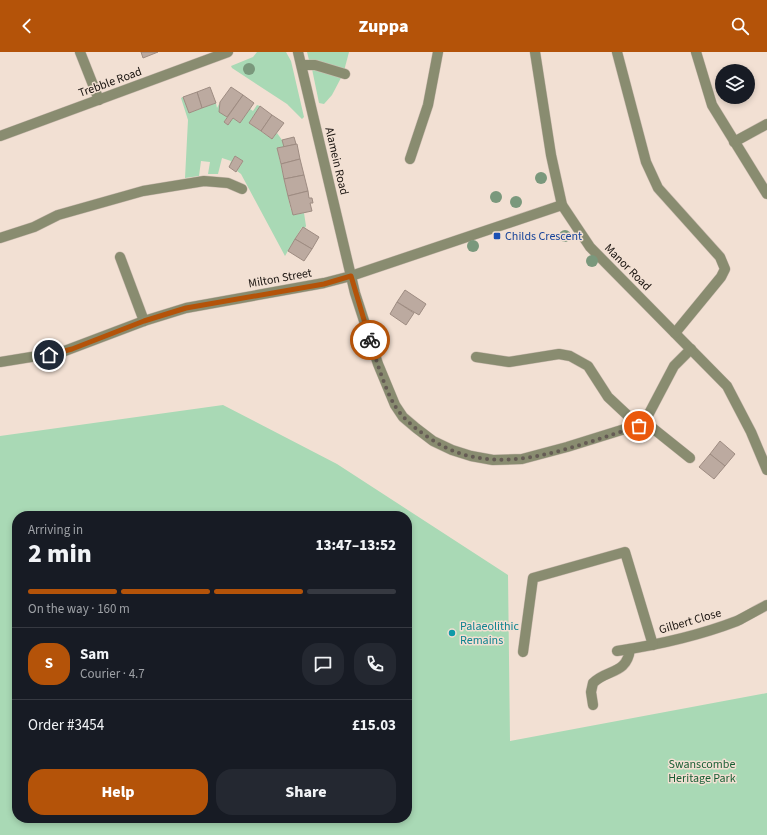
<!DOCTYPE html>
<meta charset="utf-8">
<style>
:root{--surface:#171b24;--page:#242831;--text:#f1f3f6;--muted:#9ea1a6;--line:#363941;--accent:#b45309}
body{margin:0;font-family:"Source Sans 3",sans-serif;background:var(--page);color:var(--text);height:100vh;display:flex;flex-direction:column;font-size:15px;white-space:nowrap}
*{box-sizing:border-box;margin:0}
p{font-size:13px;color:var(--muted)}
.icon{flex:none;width:22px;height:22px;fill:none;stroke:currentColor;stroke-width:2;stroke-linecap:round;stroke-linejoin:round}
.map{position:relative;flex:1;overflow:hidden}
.panel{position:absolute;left:12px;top:459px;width:400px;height:312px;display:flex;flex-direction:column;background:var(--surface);border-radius:16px;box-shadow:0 2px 6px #0003}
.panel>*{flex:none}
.tools{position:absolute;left:715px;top:12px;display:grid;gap:8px}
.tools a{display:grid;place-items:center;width:40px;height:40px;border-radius:50%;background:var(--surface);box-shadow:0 2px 6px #0003;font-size:20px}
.pin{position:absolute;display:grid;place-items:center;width:34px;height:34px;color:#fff;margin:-17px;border:2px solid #fff;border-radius:50%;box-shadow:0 1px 4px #0007}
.courier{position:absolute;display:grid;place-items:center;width:40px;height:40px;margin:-20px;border:3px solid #b45309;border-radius:50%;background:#fff;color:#222;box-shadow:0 1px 5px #0007}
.head em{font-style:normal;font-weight:800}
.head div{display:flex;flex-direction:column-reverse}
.head{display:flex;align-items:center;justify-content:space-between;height:68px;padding:0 16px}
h1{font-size:26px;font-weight:800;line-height:30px}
.bar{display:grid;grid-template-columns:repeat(4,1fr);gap:6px 4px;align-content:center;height:48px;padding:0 16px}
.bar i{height:5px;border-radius:3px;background:var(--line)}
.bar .selected{background:var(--accent)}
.bar p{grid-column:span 4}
.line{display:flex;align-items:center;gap:10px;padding:0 16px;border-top:1px solid var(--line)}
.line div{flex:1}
.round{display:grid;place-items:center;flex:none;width:42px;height:42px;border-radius:16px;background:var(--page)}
.cta{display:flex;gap:8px;margin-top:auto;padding:8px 16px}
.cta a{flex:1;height:46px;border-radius:16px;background:var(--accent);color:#fff;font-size:16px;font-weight:800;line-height:46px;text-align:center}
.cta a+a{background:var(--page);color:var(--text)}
header{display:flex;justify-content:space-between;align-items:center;height:52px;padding:0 16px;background:var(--accent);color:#fff;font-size:18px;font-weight:800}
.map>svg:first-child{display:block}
.green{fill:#a9d9b5;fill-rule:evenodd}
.building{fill:#bcaaa0;stroke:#9e8c82}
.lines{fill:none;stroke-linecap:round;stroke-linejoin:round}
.minor-casing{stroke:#cbbbb0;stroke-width:11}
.minor{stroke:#898c70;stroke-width:10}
.tree{fill:#7a987c}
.done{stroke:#655b54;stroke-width:4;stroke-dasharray:0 7.2}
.route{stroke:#b45309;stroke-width:5}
.transit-dot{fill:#1a4fb4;stroke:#f2e0d3;stroke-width:1.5}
.culture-dot{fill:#0f9aa8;stroke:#f2e0d3;stroke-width:1.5}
.labels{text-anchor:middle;stroke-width:3;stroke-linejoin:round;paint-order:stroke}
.street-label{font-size:12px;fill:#19130f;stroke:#f2e0d3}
.transit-label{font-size:12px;fill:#164399;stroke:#f2e0d3;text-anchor:start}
.culture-label{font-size:12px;fill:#0d838f;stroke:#f2e0d3;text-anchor:start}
.park-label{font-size:12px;fill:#185e34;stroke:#f2e0d3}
</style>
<header><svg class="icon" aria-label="back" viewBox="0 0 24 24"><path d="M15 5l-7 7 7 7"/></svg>Zuppa<svg class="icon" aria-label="search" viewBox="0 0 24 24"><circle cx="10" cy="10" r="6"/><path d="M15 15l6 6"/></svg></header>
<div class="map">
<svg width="767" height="783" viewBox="0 0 767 783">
<rect width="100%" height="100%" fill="#f2e0d3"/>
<g class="green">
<polygon points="257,0 286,0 291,9 304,65 302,67 287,52 232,16 231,14 253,5"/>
<polygon points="307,0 349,0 344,19 309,8"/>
<polygon points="312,17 342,24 332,43 324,52 319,51"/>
<polygon points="183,45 189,61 216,51 217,56 220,50 219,59 227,65 224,70 228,73 233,66 240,71 250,57 253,59 257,53 260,54 249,71 272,87 277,81 282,88 284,95 277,96 291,158 294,163 304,161 306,174 305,176 302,175 285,204 241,122 237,119 243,109 235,104 229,115 231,109 222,106 218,122 208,122 210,110 201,109 199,124 185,126 188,68 181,46"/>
<path d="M223 353 337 412 508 523 510 689 767 641V783H0V384ZM17 464H407V766H17Z"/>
</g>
<g class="building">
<polygon points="141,0 158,0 143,6"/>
<polygon points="210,35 216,51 202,56 197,40"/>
<polygon points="231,35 243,43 227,65 219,60 220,50"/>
<polygon points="197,40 202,56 189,61 183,45"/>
<polygon points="243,43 254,51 240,71 233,66 228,73 224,70"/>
<polygon points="260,54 272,63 261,79 249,71"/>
<polygon points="272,63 284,71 272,87 261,79"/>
<polygon points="294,85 296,92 284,95 282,88"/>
<polygon points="297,92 300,107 281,112 277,96"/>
<polygon points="235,104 243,109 236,120 229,115"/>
<polygon points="300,107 304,123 284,127 281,112"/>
<polygon points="304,123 308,139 288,144 284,127"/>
<polygon points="308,139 309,146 312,146 313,151 310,151 312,159 293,163 288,144"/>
<polygon points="303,175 319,185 312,197 295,187"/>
<polygon points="295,187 312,197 304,209 288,199"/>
<polygon points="405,238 426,252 419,263 397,250"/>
<polygon points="397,250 414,261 406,273 390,262"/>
<polygon points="720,389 735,402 725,414 710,402"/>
<polygon points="710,402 725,414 714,427 699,415"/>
</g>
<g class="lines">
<g class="minor-casing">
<g id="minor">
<polyline points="80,0 99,48"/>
<polyline points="298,0 355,241 378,312 395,353 403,365 416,376 433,389 452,398 471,404 493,408 522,407 567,395 644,371 674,314 691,297"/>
<polyline points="535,0 551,103 562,153 590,195 727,334 751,380 767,418"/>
<polyline points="617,0 646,110 658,136 720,205 725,217 721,225 675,281"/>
<polyline points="696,0 712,53 767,142"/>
<polyline points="302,13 315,13 345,22"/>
<polyline points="0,84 228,0"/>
<polyline points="734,90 767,72"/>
<polyline points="410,107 428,53 438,0"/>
<polyline points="0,186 34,175 58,163 143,139 204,129 228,131 242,137"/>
<polyline points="120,205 144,269"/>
<polyline points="476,305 509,310 559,302 570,304 588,314 608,345 639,374"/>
<polyline points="0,310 62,300 144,269 186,256 324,231 351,224 562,153"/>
<polyline points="645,370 690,406"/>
<path d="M617 599C657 593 698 584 737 569 747 564 757 558 767 553"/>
<polyline points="523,600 533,526 625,500 653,593"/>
<path d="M593 653 591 640 593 631C606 617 627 623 630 597"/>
</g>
</g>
<use href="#minor" class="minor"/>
</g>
<g class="tree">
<circle cx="249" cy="17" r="6"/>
<circle cx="541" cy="126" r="6"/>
<circle cx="496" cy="145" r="6"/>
<circle cx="516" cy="150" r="6"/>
<circle cx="565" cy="184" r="6"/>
<circle cx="473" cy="194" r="6"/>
<circle cx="592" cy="209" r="6"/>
</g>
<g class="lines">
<path class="done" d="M370 288C377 310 384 335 395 354 404 368 417 378 431 387 496 431 572 394 639 374"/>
<polyline class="route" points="49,303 72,297 144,269 186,256 324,232 351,224 370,288"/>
</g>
<rect class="transit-dot" x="493" y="180" width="8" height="8" rx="2"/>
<circle class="culture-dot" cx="452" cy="581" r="4"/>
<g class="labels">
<g class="street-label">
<text transform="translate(110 30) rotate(-20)" y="4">Trebble Road</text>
<text transform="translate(337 109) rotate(77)" y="4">Alamein Road</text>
<text transform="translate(628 215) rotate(45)" y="4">Manor Road</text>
<text transform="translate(280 226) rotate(-10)" y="4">Milton Street</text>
<text transform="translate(690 569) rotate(-16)" y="4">Gilbert Close</text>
</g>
<g class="transit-label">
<text x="505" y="188">Childs Crescent</text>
</g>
<g class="culture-label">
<text x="460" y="578">Palaeolithic<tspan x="460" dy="14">Remains</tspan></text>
</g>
<g class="park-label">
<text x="702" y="716">Swanscombe<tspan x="702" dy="14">Heritage Park</tspan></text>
</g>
</g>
</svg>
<div class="tools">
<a><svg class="icon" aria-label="layers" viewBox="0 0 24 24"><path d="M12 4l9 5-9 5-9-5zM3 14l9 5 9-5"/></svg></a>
</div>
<div class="pin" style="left:639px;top:374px;background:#ea580c"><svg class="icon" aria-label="bag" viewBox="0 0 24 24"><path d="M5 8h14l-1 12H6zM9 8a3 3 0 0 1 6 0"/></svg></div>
<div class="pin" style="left:49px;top:303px;background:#1f2937"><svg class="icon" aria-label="home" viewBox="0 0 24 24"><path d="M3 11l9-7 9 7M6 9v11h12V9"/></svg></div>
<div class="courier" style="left:370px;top:288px"><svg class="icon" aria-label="bike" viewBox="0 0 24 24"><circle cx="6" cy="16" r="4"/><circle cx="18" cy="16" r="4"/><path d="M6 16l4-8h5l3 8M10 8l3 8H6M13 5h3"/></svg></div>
<section class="panel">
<div class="head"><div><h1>2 min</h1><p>Arriving in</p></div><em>13:47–13:52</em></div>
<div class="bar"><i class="selected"></i><i class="selected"></i><i class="selected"></i><i></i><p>On the way · 160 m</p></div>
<div class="line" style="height:72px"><b class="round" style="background:var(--accent);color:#fff">S</b><div><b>Sam</b><p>Courier · 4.7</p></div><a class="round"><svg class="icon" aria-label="chat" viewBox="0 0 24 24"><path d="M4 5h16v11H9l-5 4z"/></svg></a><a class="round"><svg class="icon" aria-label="phone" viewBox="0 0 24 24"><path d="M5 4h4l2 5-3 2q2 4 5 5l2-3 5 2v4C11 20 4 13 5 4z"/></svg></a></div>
<div class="line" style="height:52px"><div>Order #3454</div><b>£15.03</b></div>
<div class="cta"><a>Help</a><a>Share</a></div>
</section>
</div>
